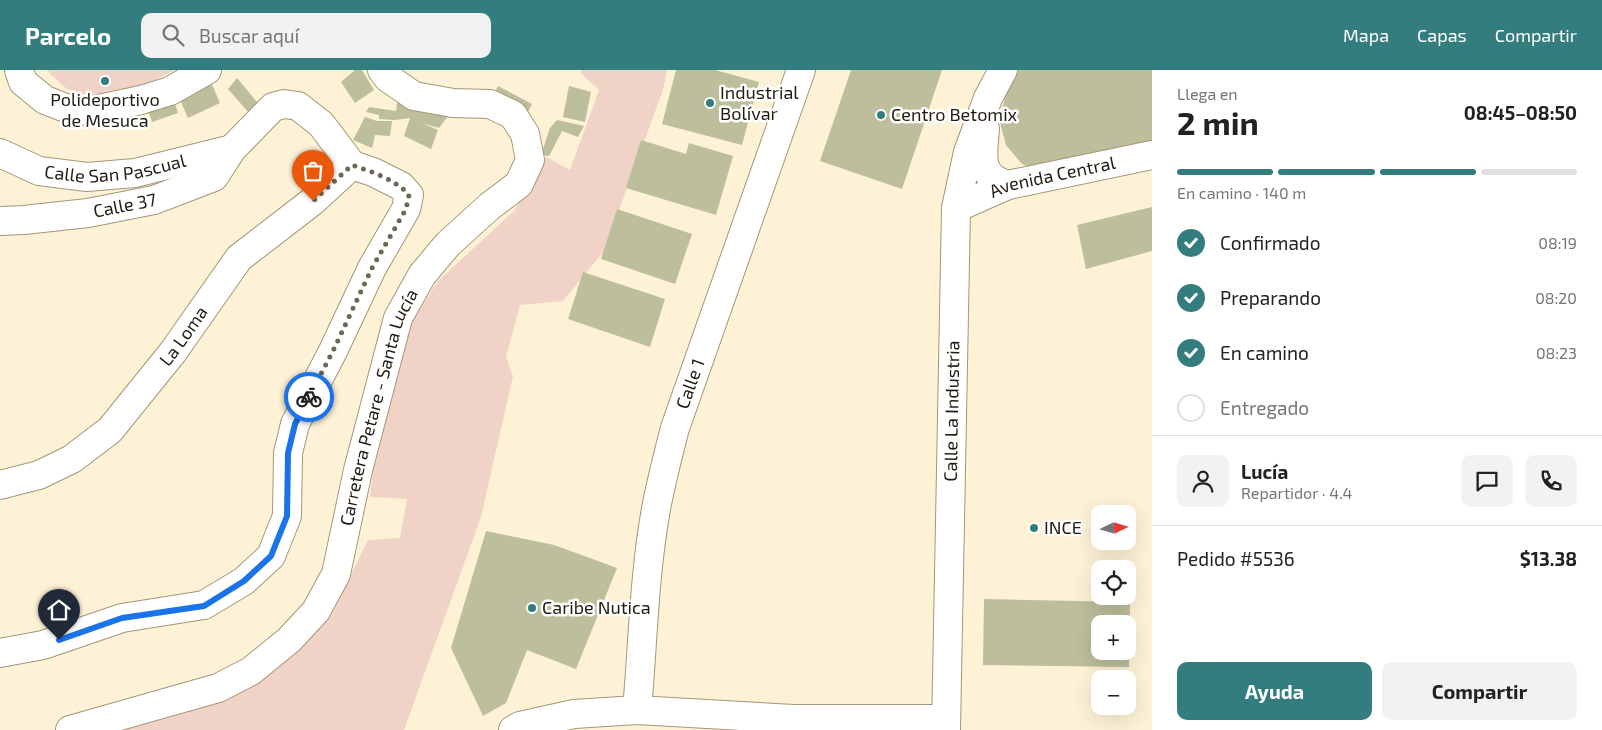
<!DOCTYPE html>
<html lang="es">
<meta charset="utf-8">
<style>
:root{--surface:#fff;--page:#f2f2f2;--text:#222;--muted:#767676;--line:#e0e0e0;--accent:#347d7e}
body{margin:0;font-family:"Exo 2",sans-serif;background:var(--page);color:var(--text);height:100vh;display:flex;flex-direction:column;font-size:19px;white-space:nowrap}
*{box-sizing:border-box;margin:0}
p{font-size:16px;color:var(--muted)}
.icon{flex:none;width:28px;height:28px;fill:none;stroke:currentColor;stroke-width:2;stroke-linecap:round;stroke-linejoin:round}
.map{position:relative;flex:1;overflow:hidden}
.panel{display:flex;flex-direction:column;background:var(--surface);width:450px}
.panel>*{flex:none}
.needle{width:32px;rotate:85deg}
.buttons{position:absolute;left:1091px;top:435px;display:grid;gap:10px}
.buttons a{display:grid;place-items:center;width:45px;height:45px;border-radius:10px;background:var(--surface);box-shadow:0 5px 20px #0002;font-size:25px}
.pin{position:absolute;display:grid;place-items:center;width:42px;height:42px;color:#fff;margin:-51px -21px;border-radius:50% 50% 50% 0;rotate:-45deg;box-shadow:0 0 5px #0007}
.pin .icon{rotate:45deg}
.courier{position:absolute;display:grid;place-items:center;width:50px;height:50px;margin:-25px;border:4px solid #1a73e8;border-radius:50%;background:#fff;color:#222;box-shadow:0 1px 6px #0007}
.headline em{font-style:normal;font-weight:700}
.headline div{display:flex;flex-direction:column-reverse}
.headline{display:flex;align-items:center;justify-content:space-between;height:85px;padding:0 25px}
h1{font-size:32px;font-weight:700;line-height:38px}
.bar{display:grid;grid-template-columns:repeat(4,1fr);gap:8px 5px;align-content:center;height:60px;padding:0 25px}
.bar i{height:6px;border-radius:4px;background:var(--line)}
.bar .current{background:var(--accent)}
.bar p{grid-column:span 4}
.line{display:flex;align-items:center;gap:12px;padding:0 25px;border-top:1px solid var(--line)}
.line div{flex:1}
.round{display:grid;place-items:center;flex:none;width:52px;height:52px;border-radius:10px;background:var(--page)}
ol{padding:0 25px;list-style:none}
li{display:flex;align-items:center;gap:15px;height:55px}
li p{margin-inline-start:auto}
li .icon{padding:5px;border-radius:50%;background:var(--accent);color:#fff;stroke-width:4}
li:last-child{color:var(--muted)}
li i{width:28px;height:28px;border:2px solid var(--line);border-radius:50%}
.primary-button{display:flex;gap:10px;margin-top:auto;padding:10px 25px}
.primary-button a{flex:1;height:58px;border-radius:10px;background:var(--accent);color:#fff;font-size:20px;font-weight:700;line-height:58px;text-align:center}
.primary-button a+a{background:var(--page);color:var(--text)}
header{display:flex;align-items:center;gap:30px;box-sizing:border-box;height:70px;padding:0 25px;background:var(--accent);color:#fff}
header strong{font-size:24px}
nav{display:flex;gap:28px;margin-inline-start:auto;font-size:18px}
.search{width:350px;height:45px;background:var(--page);display:flex;align-items:center;gap:12px;box-sizing:border-box;padding:0 18px;border-radius:10px;color:var(--muted);font-size:19px}
main{display:flex;flex:1;min-height:0}
.map>svg:first-child{display:block}
.green{fill:#f1d2c6}
.building{fill:#bdbe9b;fill-rule:evenodd}
.lines{fill:none;stroke-linecap:round;stroke-linejoin:round}
.minor-casing{stroke:#a49676;stroke-width:30}
.minor{stroke:#fff;stroke-width:28}
.done{stroke:#6e6755;stroke-width:5;stroke-dasharray:0 9}
.route{stroke:#1a73e8;stroke-width:6}
.poi-dot{fill:#347d7e;stroke:#fff;stroke-width:2}
.labels{text-anchor:middle;stroke-width:5;stroke-linejoin:round;paint-order:stroke}
.poi-label{font-size:18px;fill:#211c0f;stroke:#fff;text-anchor:start}
.street-label{font-size:18px;fill:#211c0f;stroke:#fff}
</style>
<header>
<strong>Parcelo</strong>
<div class="search"><svg class="icon" aria-label="search" viewBox="0 0 24 24"><circle cx="10" cy="10" r="6"/><path d="M15 15l6 6"/></svg>Buscar aquí</div>
<nav><a>Mapa</a><a>Capas</a><a>Compartir</a></nav>
</header>
<main>
<div class="map">
<svg width="1152" height="660" viewBox="0 0 1152 660">
<rect width="100%" height="100%" fill="#fef2d6"/>
<g class="green">
<polygon points="48,0 175,0 142,16 89,26 67,19 51,5"/>
<polygon points="581,0 667,0 663,20 604,181 563,231 520,235 506,287 513,306 481,447 404,660 98,660 268,598 332,544 368,470 400,468 407,429 370,427 376,376 404,266 437,212 514,141 546,87 570,100 599,20 581,3"/>
</g>
<g class="building">
<polygon points="355,0 362,0 374,20 355,33 341,12"/>
<polygon points="676,0 715,0 759,12 742,75 662,54"/>
<polygon points="851,0 942,0 902,119 820,91"/>
<polygon points="1018,0 1152,0 1152,78 1031,99 1021,93 1006,75 999,49 1008,18"/>
<polygon points="237,8 257,32 249,43 228,19"/>
<polygon points="210,10 220,33 188,48 178,25"/>
<polygon points="498,16 532,34 523,52 488,35"/>
<polygon points="569,16 591,22 585,52 563,47"/>
<polygon points="174,31 178,43 152,52 148,40"/>
<polygon points="397,33 429,44 436,42 448,46 439,58 422,53 438,60 431,79 404,66 410,48 395,50 379,49 379,45 366,42 369,37 396,41"/>
<polygon points="365,47 377,51 392,51 390,66 375,65 372,78 353,70"/>
<polygon points="557,50 584,56 578,67 562,61 549,86 541,85 550,58"/>
<polygon points="641,70 686,84 689,73 733,86 716,145 626,118"/>
<polygon points="1152,137 1152,181 1086,199 1077,155"/>
<polygon points="617,139 692,164 675,214 601,189"/>
<polygon points="583,202 665,229 650,277 568,249"/>
<polygon points="486,461 554,475 617,498 576,599 527,580 506,633 483,646 451,578"/>
<path d="M984 529 1130 532 1129 597 983 595ZM1100 554H1128V581H1100Z"/>
</g>
<g class="lines">
<g class="minor-casing">
<g id="minor">
<polyline points="19,0 23,12 45,30 71,40 90,41 141,30 170,21 207,0"/>
<path d="M985 59C983 86 977 106 1008 115"/>
<path id="s1" d="M0 83 39 101 87 107 135 103 232 79"/>
<path id="s2" d="M956 138 1008 115 1152 85"/>
<path id="s3" d="M0 151 24 150 88 143 154 130 214 107 232 79 273 37 284 34 298 36 321 54 352 95 373 102 401 116 409 125 406 139 372 198 333 281 295 354 288 383 287 446 271 486 244 511 204 535 122 548 43 575 0 583"/>
<path id="s4" d="M0 415 39 405 72 389 110 360 173 282 239 188 313 131 352 95"/>
<path id="s5" d="M637 640C643 573 644 505 656 439 661 412 668 385 675 358L801 0"/>
<path id="s6" d="M70 660 218 618 251 601 289 570 316 541 336 504 358 400 398 248 422 205 448 174 490 136 519 114 530 90 525 64 513 45 490 34 453 33 414 26 388 8 382 0"/>
<polyline points="513,660 520,656 574,644 637,640 794,649 946,649"/>
<path id="s7" d="M946 660 956 138 968 82 988 28 1003 0"/>
</g>
</g>
<use href="#minor" class="minor"/>
</g>
<g class="lines">
<path class="done" d="M309 327 333 281 372 198 406 139 409 125C395 109 372 102 352 95L313 131"/>
<polyline class="route" points="59,570 122,548 204,536 244,511 271,486 287,446 288,383 295,354 309,327"/>
</g>
<g class="poi-dot">
<circle cx="105" cy="11" r="5"/>
<circle cx="710" cy="33" r="5"/>
<circle cx="881" cy="45" r="5"/>
<circle cx="1034" cy="458" r="5"/>
<circle cx="532" cy="538" r="5"/>
</g>
<g class="labels">
<g class="poi-label">
<text x="720" y="29">Industrial<tspan x="720" dy="21">Bolívar</tspan></text>
<text x="105" y="36" text-anchor="middle">Polideportivo<tspan x="105" dy="21">de Mesuca</tspan></text>
<text x="891" y="51">Centro Betomix</text>
<text x="1044" y="464">INCE</text>
<text x="542" y="544">Caribe Nutica</text>
</g>
<g class="street-label">
<text dy="6" stroke="none"><textPath href="#s1" startOffset="120">Calle San Pascual</textPath></text>
<text dy="6" stroke="none"><textPath href="#s2" startOffset="102">Avenida Central</textPath></text>
<text dy="6" stroke="none"><textPath href="#s3" startOffset="126">Calle 37</textPath></text>
<text dy="6" stroke="none"><textPath href="#s4" startOffset="244">La Loma</textPath></text>
<text dy="6" stroke="none"><textPath href="#s5" startOffset="332">Calle 1</textPath></text>
<text dy="6" stroke="none"><textPath href="#s6" startOffset="494">Carretera Petare - Santa Lucía</textPath></text>
<text dy="6" stroke="none"><textPath href="#s7" startOffset="319">Calle La Industria</textPath></text>
</g>
</g>
</svg>
<div class="buttons">
<a><svg class="needle" viewBox="-14 -14 28 28"><path d="M0-13l5 13h-10z" fill="#e53935"/><path d="M0 13l5-13h-10z" fill="#767676"/></svg></a>
<a><svg class="icon" aria-label="locate" viewBox="0 0 24 24"><circle cx="12" cy="12" r="6"/><path d="M12 2v4M12 18v4M2 12h4M18 12h4"/></svg></a>
<a>+</a>
<a>−</a>
</div>
<div class="pin" style="left:313px;top:131px;background:#ea580c"><svg class="icon" aria-label="bag" viewBox="0 0 24 24"><path d="M5 8h14l-1 12H6zM9 8a3 3 0 0 1 6 0"/></svg></div>
<div class="pin" style="left:59px;top:570px;background:#1f2937"><svg class="icon" aria-label="home" viewBox="0 0 24 24"><path d="M3 11l9-7 9 7M6 9v11h12V9"/></svg></div>
<div class="courier" style="left:309px;top:327px"><svg class="icon" aria-label="bike" viewBox="0 0 24 24"><circle cx="6" cy="16" r="4"/><circle cx="18" cy="16" r="4"/><path d="M6 16l4-8h5l3 8M10 8l3 8H6M13 5h3"/></svg></div>
</div>
<section class="panel">
<div class="headline"><div><h1>2 min</h1><p>Llega en</p></div><em>08:45–08:50</em></div>
<div class="bar"><i class="current"></i><i class="current"></i><i class="current"></i><i></i><p>En camino · 140 m</p></div>
<ol>
<li><svg class="icon" aria-label="check" viewBox="0 0 24 24"><path d="M5 12l5 5 9-10"/></svg>Confirmado<p>08:19</p></li>
<li><svg class="icon" aria-label="check" viewBox="0 0 24 24"><path d="M5 12l5 5 9-10"/></svg>Preparando<p>08:20</p></li>
<li><svg class="icon" aria-label="check" viewBox="0 0 24 24"><path d="M5 12l5 5 9-10"/></svg>En camino<p>08:23</p></li>
<li><i></i>Entregado</li>
</ol>
<div class="line" style="height:90px"><a class="round"><svg class="icon" aria-label="person" viewBox="0 0 24 24"><circle cx="12" cy="8" r="4"/><path d="M4 21q1-7 8-7t8 7"/></svg></a><div><b>Lucía</b><p>Repartidor · 4.4</p></div><a class="round"><svg class="icon" aria-label="chat" viewBox="0 0 24 24"><path d="M4 5h16v11H9l-5 4z"/></svg></a><a class="round"><svg class="icon" aria-label="phone" viewBox="0 0 24 24"><path d="M5 4h4l2 5-3 2q2 4 5 5l2-3 5 2v4C11 20 4 13 5 4z"/></svg></a></div>
<div class="line" style="height:65px"><div>Pedido #5536</div><b>$13.38</b></div>
<div class="primary-button"><a>Ayuda</a><a>Compartir</a></div>
</section>
</main>
